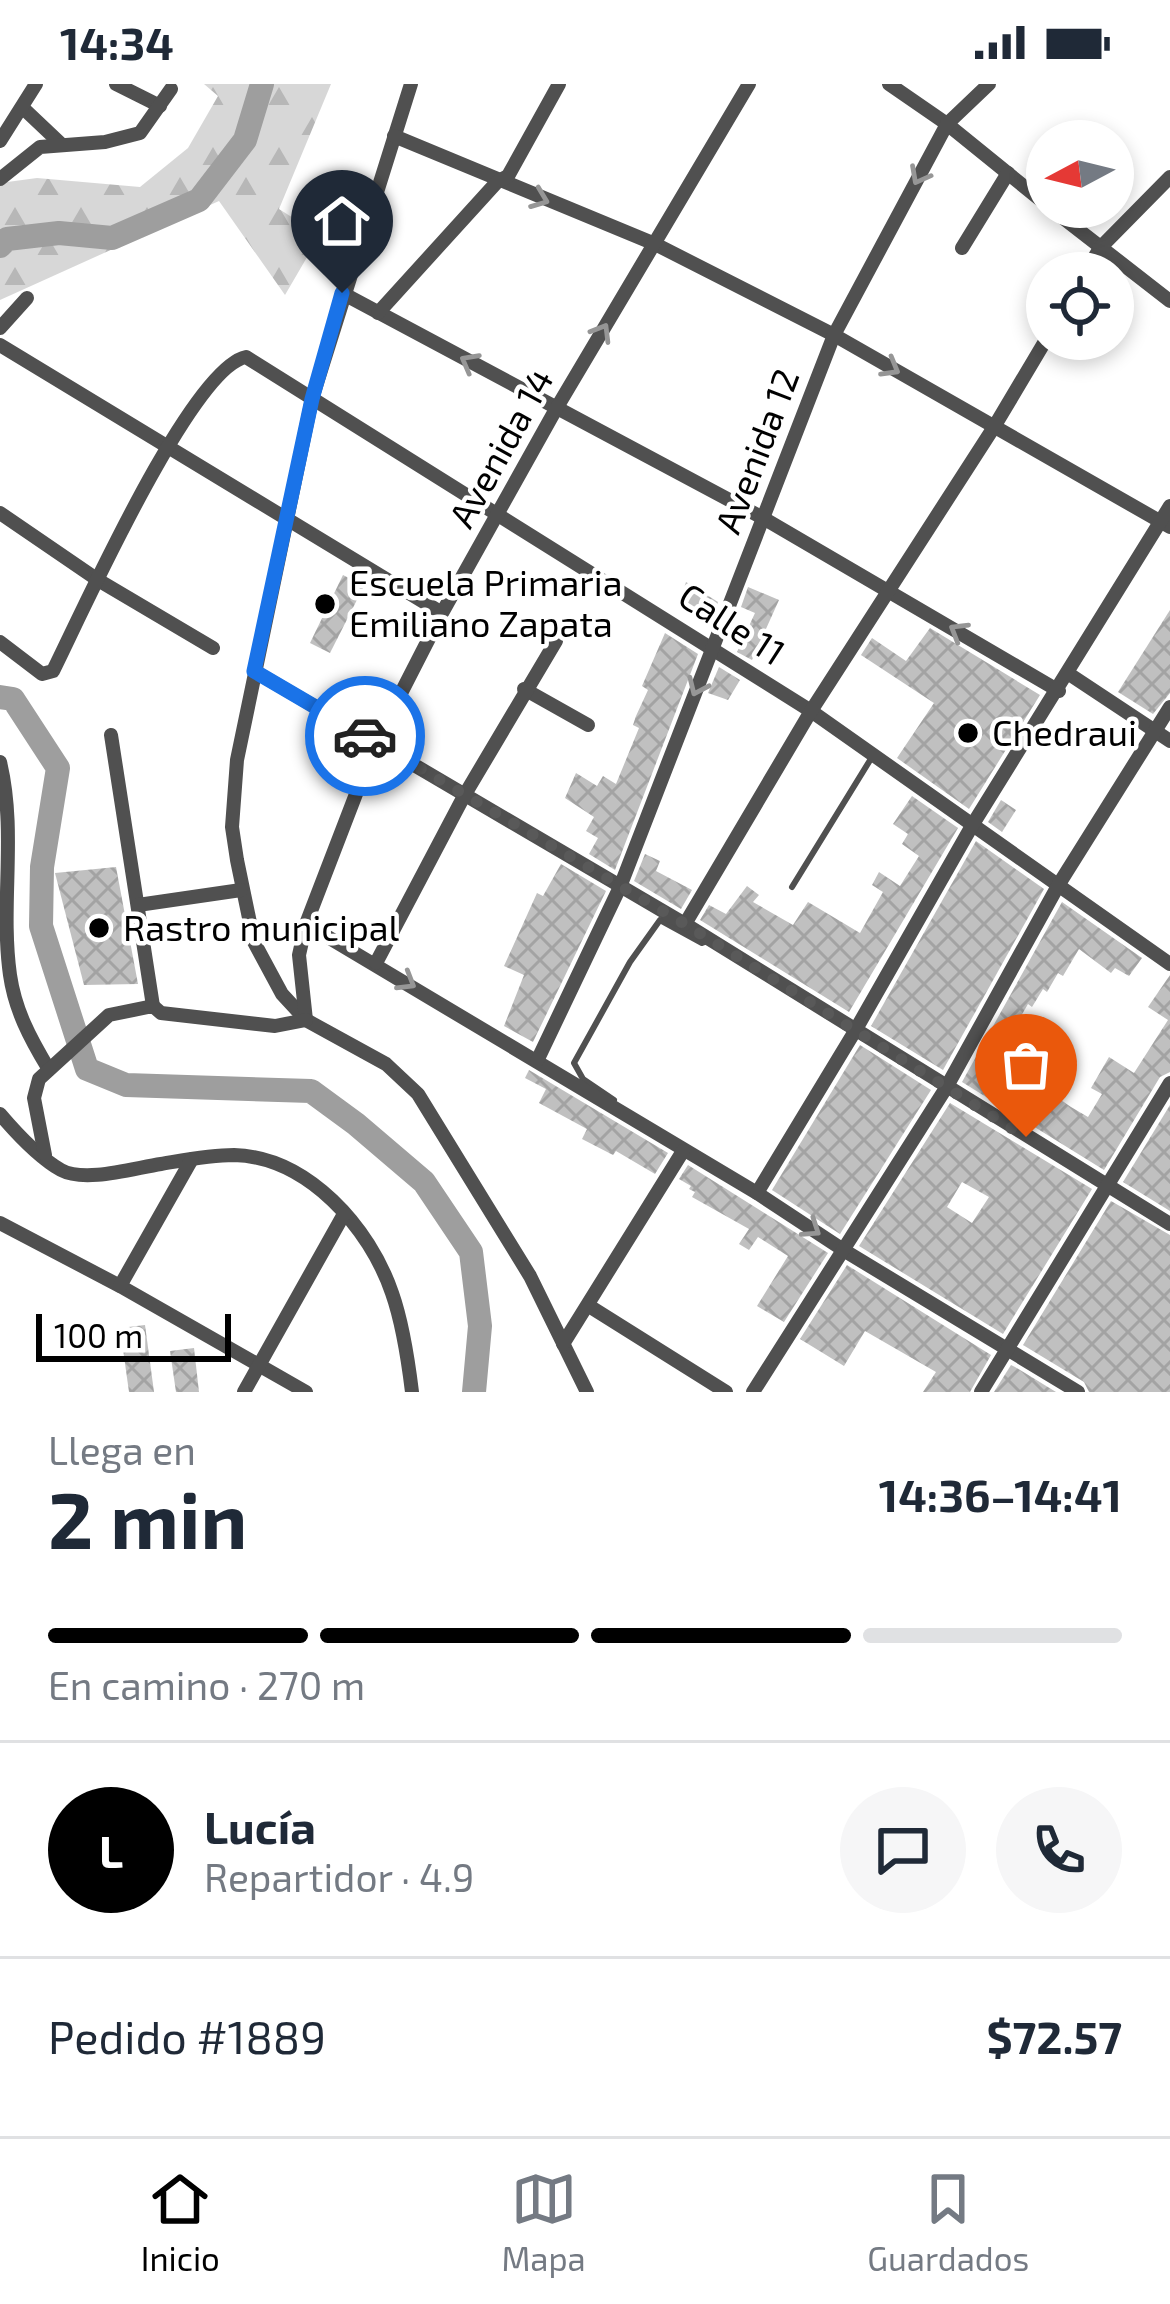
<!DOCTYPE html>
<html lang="es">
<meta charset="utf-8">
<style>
:root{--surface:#fff;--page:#f6f6f7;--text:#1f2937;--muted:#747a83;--line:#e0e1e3;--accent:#000}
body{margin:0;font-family:"Exo 2",sans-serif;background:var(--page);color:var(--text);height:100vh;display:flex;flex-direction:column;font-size:45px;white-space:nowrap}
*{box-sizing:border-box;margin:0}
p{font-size:39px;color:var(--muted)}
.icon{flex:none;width:66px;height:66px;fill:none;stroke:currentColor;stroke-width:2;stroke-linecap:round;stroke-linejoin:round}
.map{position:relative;height:1308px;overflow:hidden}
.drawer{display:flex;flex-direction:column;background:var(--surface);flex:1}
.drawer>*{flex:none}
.needle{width:78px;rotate:263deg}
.controls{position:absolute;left:1026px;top:36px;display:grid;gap:24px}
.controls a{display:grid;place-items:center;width:108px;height:108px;border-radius:50%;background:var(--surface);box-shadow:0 6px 18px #0003;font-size:60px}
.scale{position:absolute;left:36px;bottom:30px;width:195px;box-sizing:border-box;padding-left:12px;border:6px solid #000;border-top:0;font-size:33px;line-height:42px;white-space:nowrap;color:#000;-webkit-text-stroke:9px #fff;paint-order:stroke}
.pin{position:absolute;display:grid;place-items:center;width:102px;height:102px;color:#fff;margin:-123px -51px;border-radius:50% 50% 50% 0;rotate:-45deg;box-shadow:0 0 12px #0007}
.pin .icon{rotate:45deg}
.courier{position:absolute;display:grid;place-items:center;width:120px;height:120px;margin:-60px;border:9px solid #1a73e8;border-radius:50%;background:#fff;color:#222;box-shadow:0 3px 15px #0007}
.overview em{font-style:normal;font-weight:700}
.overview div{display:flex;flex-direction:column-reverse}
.overview{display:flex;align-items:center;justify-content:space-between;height:204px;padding:0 48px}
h1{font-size:78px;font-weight:700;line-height:90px}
.bar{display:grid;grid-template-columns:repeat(4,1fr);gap:18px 12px;align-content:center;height:144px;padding:0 48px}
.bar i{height:15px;border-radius:9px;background:var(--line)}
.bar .active{background:var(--accent)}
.bar p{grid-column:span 4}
.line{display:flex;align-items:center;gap:30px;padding:0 48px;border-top:3px solid var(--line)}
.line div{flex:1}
.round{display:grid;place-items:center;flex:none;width:126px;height:126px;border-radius:63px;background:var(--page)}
.status{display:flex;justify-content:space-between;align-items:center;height:84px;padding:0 60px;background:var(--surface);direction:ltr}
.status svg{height:33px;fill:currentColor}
.tabs{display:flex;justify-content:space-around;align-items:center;height:168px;border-top:3px solid var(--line);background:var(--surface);font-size:33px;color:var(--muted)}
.tabs a{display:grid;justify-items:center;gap:6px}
.tabs .active{color:var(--accent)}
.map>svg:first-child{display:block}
.forest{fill:url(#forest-firs)}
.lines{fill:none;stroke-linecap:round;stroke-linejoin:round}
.river{stroke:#9e9e9e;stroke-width:24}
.building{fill:url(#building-cross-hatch);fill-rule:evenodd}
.service{stroke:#505050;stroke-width:6}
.minor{stroke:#505050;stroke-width:14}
.oneway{stroke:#969696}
.done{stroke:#595959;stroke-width:12;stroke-dasharray:0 21.6}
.route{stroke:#1a73e8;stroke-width:15}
.poi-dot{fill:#000;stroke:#fff;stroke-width:4.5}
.labels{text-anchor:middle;stroke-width:9;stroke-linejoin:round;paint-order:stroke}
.street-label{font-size:36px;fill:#000;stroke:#fff}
.poi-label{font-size:36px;fill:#000;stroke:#fff;text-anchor:start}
</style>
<div class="status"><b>14:34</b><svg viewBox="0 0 49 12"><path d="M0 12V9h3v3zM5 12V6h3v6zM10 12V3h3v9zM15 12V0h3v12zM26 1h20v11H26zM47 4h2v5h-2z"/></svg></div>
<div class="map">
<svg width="1170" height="1308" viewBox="0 0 1170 1308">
<defs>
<pattern id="forest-firs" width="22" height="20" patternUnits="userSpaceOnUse" patternTransform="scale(3)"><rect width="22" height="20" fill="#d7d7d7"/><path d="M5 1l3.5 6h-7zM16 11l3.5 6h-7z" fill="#b7b7b7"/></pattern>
<pattern id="building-cross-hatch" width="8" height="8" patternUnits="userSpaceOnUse" patternTransform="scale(3)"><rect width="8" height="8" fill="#c0c0c0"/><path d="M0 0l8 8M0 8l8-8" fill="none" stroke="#a3a3a3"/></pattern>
</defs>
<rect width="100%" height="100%" fill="#fff"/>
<polygon class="forest" points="204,0 331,0 279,125 320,151 285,211 219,117 0,216 0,99 37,94 140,103 188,64 218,12"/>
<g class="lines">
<g class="river">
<polyline points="0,162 7,155 59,149 112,154 199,116 245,56 262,0"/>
<polyline points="0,613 13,615 58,684 42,783 41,842 87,985 126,1001 311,1007 356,1040 424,1098 471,1168 480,1242 474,1308"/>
</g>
</g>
<g class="building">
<polygon points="343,491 364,502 330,569 310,559"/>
<polygon points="686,498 718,518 710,541 678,522"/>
<polygon points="748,503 779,516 752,576 737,568 755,529 741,523"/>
<polygon points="1170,526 1170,609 1153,630 1118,608"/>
<polygon points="930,544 1040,611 969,725 897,674 934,619 861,571 872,554 906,577"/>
<polygon points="665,549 698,570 615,786 589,770 598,754 586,747 594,733 565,714 576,689 597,702 603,692 616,700 639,644 633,641 636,632 648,606 642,602"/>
<polygon points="719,583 740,596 728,616 708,609"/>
<polygon points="912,712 958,744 849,928 700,836 709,821 726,830 747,802 759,811 753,818 793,841 808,818 860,849 883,808 872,801 879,788 900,802 919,772 902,760 908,750 893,740"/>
<polygon points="1001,716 1016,726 1002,748 988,738"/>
<polygon points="976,757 1044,805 943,986 871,942"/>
<polygon points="645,770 660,777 656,787 692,806 681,825 634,797"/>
<polygon points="561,780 606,807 533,958 504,942 524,891 504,882 537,809 543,812"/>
<polygon points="116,783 138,900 84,901 55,789"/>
<polygon points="1062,818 1142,874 1129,892 1115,884 1111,889 1079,865 1063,892 1058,889 1047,908 1043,905 1032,923 1028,920 1017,939 1077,977 1055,1012 1071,1023 1088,1033 1102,1010 1091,1004 1109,973 1134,989 1168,936 1148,923 1170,891 1170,988 1160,993 1104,1086 962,998"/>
<polygon points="860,961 931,1006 840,1150 772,1106"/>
<polygon points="529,986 668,1069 655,1090 616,1067 613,1071 582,1055 587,1045 539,1019 546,1005 525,994"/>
<path d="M950 1019 1092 1105 1003 1250 859 1162ZM962 1098 989 1113 972 1139 947 1123Z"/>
<polygon points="1170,1021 1170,1127 1123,1098"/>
<polygon points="688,1081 828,1169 784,1238 757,1222 788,1172 758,1153 749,1166 739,1160 749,1145 692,1113 695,1108 689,1105 691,1102 679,1095"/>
<polygon points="1111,1117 1170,1151 1170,1308 1089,1308 1084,1298 1023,1261"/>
<polygon points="847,1181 991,1271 970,1308 923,1308 936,1288 865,1247 844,1282 800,1255"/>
<polygon points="145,1241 154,1308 129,1308 120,1244"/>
<polygon points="194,1264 199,1308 176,1308 170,1267"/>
<polygon points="1011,1281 1015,1283 1056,1308 994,1308"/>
</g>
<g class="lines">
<g class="service">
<polyline points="792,803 872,673"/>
<polyline points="614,1016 583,995 574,979 630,878 660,836 702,859 710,856"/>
</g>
<g class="minor">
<polyline points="116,0 160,22"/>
<polyline points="411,0 312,315 237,676 232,743 237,776 254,858 282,910 306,936 386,980 418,1010 530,1192 587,1308"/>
<polyline points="889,0 947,40 1047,121"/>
<polyline points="23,24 60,59"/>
<polyline points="394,52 655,160 834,251 1170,443"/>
<polyline points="0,57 36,0"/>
<polyline points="0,95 40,63 105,58 140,49 171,5"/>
<polyline points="1049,123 1170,217"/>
<polyline points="962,164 1008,89"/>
<polyline points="1085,189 1100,164 1170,93"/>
<polyline points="342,209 763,434 1059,607"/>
<polyline points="378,229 497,98 508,92 559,0"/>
<polyline points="0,244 27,214"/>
<polyline points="0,261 442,529"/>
<polyline points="0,429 98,496 213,564"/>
<path d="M0 558 42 590 53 587C82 529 191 284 246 273L811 627 1170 880"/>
<polyline points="254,587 685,840 1170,1140"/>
<polyline points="1069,590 1170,657"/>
<polyline points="524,605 588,641"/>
<polyline points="111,651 153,922"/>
<path d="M0 678C17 749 0 820 10 891 15 926 30 954 48 984"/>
<polyline points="138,821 241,806"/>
<polyline points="306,840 757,1109 845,1167 1078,1308"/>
<polyline points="685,840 811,627 994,343 1047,254"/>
<polyline points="376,879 464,712 556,557"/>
<polyline points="306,936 299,871 306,840 376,658 442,529 556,325 749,0"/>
<polyline points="537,977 620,803 834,251 947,40 989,0"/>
<path d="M0 1030C17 1050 38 1073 61 1086 85 1099 134 1084 161 1080 185 1076 210 1071 234 1071 308 1073 370 1144 392 1209 403 1240 408 1275 412 1308"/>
<polyline points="45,1071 34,1014 39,995 109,931 153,922 161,929 275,942 306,936"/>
<polyline points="757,1109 855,947 973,740 1170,422"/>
<polyline points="0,1139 120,1202 306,1308"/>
<polyline points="120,1202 192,1075"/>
<polyline points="589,1222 726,1308"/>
<polyline points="563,1260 683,1067"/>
<polyline points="244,1308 344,1130"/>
<polyline points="753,1308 946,1004 1059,800 1170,623"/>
<polyline points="981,1308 1170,999"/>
</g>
</g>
<defs><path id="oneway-chevron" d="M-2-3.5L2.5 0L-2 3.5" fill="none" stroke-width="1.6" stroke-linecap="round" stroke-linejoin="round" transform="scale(3)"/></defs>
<g class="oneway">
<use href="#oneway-chevron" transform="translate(919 92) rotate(118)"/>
<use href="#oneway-chevron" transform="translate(540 115) rotate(21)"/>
<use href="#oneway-chevron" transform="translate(602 248) rotate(-59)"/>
<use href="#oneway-chevron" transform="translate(469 278) rotate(-151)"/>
<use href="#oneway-chevron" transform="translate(891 284) rotate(30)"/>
<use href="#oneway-chevron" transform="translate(958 547) rotate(-149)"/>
<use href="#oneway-chevron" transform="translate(697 603) rotate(114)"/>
<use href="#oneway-chevron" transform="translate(407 898) rotate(31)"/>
<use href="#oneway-chevron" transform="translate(812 1145) rotate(34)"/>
</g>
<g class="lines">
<polyline class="done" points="365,652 685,840 1026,1053"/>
<polyline class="route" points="342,209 312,315 254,587 365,652"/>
</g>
<g class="poi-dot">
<circle cx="325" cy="520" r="12"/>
<circle cx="968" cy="649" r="12"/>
<circle cx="99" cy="844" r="12"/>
</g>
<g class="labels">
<g class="street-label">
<text transform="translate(501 364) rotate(-61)" y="13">Avenida 14</text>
<text transform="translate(757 367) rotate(-69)" y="13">Avenida 12</text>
<text transform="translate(732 540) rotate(33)" y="13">Calle 11</text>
</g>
<g class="poi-label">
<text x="349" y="512">Escuela Primaria<tspan x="349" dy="41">Emiliano Zapata</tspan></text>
<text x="992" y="662">Chedraui</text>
<text x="123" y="857">Rastro municipal</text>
</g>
</g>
</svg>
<div class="controls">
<a><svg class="needle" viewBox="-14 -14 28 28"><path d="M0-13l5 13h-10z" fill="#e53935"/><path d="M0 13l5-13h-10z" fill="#747a83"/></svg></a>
<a><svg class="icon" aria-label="locate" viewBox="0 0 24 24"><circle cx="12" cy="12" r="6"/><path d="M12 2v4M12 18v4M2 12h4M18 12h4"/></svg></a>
</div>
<div class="scale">100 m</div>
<div class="pin" style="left:1026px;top:1053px;background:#ea580c"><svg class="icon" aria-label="bag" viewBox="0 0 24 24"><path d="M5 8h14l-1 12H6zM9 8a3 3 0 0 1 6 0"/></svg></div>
<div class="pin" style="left:342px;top:209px;background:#1f2937"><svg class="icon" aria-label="home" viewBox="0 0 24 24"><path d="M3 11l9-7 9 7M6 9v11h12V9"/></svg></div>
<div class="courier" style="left:365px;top:652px"><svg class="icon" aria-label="car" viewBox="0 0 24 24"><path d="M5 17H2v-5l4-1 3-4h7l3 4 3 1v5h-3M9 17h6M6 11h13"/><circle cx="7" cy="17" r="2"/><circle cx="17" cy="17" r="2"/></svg></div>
</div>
<section class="drawer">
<div class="overview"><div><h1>2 min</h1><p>Llega en</p></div><em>14:36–14:41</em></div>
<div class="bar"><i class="active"></i><i class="active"></i><i class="active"></i><i></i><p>En camino · 270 m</p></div>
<div class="line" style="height:216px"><b class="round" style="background:var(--accent);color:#fff">L</b><div><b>Lucía</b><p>Repartidor · 4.9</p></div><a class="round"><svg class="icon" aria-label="chat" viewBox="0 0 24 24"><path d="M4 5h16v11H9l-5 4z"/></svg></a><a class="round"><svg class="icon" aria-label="phone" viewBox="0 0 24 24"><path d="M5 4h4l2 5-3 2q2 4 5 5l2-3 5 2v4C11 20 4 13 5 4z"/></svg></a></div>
<div class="line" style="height:156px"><div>Pedido #1889</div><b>$72.57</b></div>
</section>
<nav class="tabs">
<a class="active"><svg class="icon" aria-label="home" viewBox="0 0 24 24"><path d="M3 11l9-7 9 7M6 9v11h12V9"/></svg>Inicio</a>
<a><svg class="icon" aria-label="map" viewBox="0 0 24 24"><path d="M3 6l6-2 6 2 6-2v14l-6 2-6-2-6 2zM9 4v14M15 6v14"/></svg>Mapa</a>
<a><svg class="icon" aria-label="saved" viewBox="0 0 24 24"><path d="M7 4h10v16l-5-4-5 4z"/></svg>Guardados</a>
</nav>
